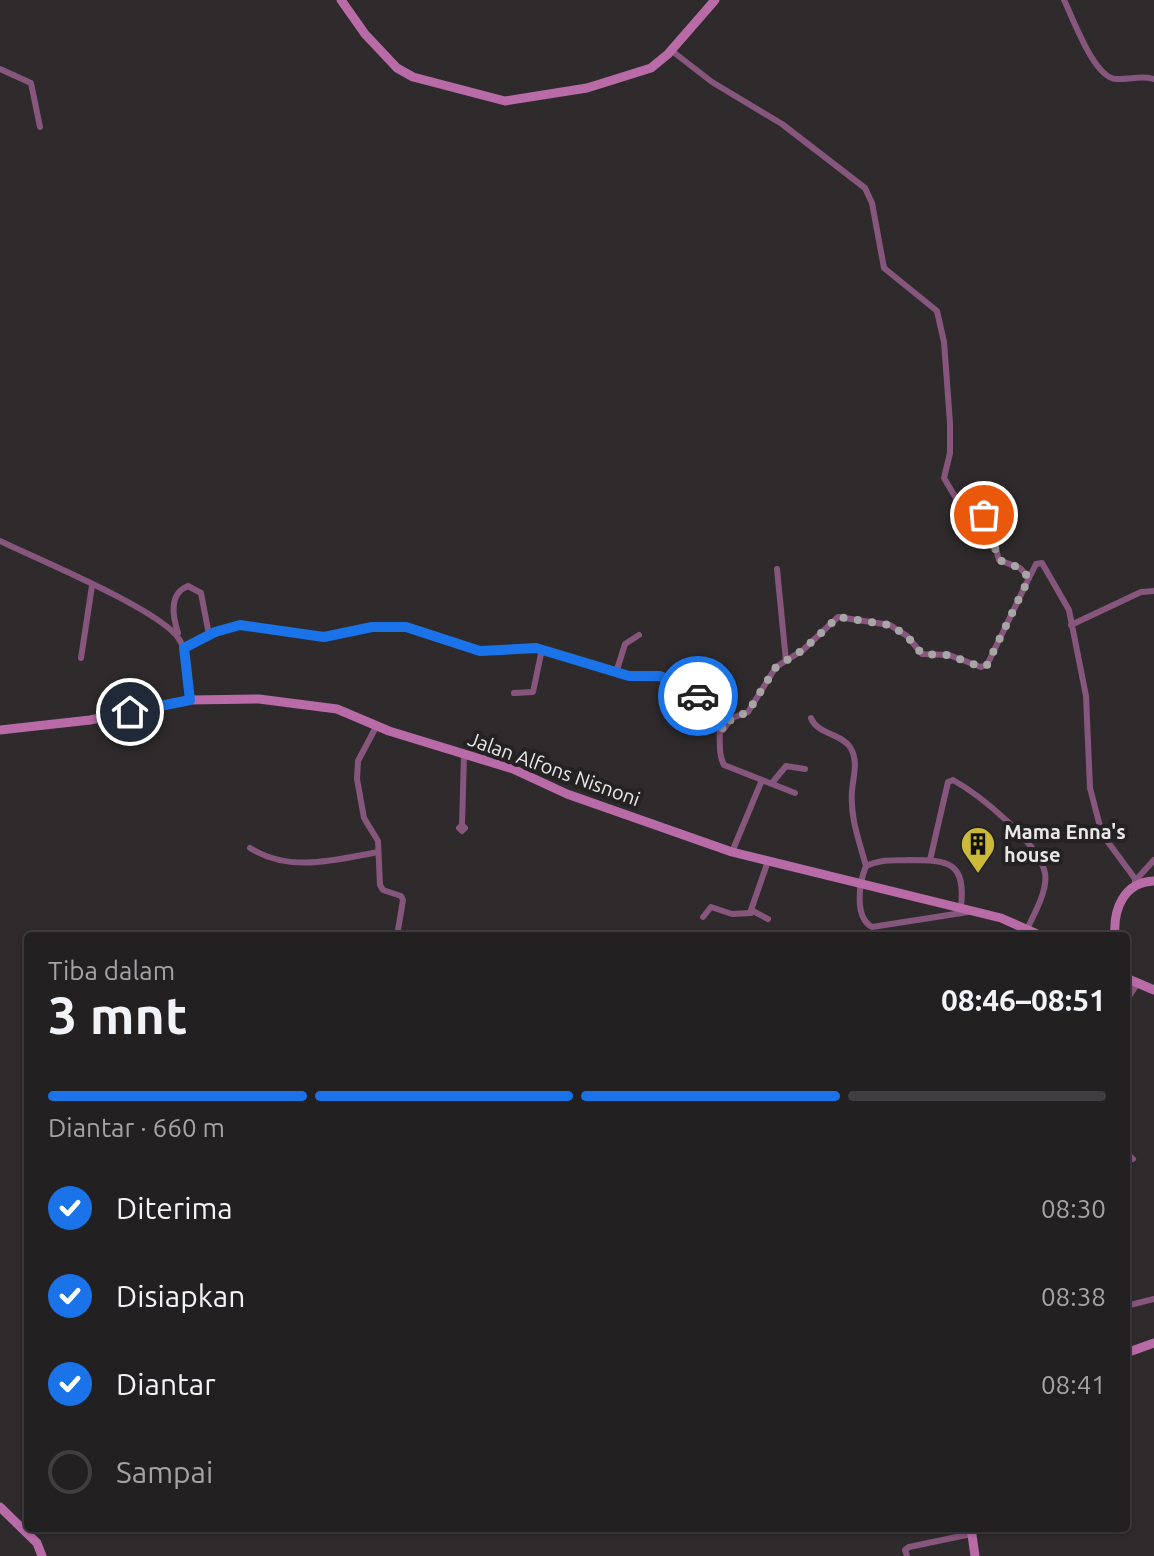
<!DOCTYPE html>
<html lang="id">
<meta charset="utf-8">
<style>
:root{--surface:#232022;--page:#2f2d2f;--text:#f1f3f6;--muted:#a3a3a5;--line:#403e40;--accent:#1a73e8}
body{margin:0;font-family:Ubuntu,sans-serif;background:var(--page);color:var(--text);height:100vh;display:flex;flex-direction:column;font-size:30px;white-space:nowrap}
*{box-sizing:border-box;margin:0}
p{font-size:26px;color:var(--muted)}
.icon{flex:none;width:44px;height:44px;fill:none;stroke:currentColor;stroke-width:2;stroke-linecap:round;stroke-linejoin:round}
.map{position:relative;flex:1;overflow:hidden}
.details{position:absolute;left:24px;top:932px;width:1106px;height:600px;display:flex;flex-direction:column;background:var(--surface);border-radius:8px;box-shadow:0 2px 6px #0004,0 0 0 2px var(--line)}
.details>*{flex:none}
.pin{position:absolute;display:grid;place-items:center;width:68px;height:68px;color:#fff;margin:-34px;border:4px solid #fff;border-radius:50%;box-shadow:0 2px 8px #0007}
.courier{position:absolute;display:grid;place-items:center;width:80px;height:80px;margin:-40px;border:6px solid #1a73e8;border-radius:50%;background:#fff;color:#222;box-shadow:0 2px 10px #0007}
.head em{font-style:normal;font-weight:700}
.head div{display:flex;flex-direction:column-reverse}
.head{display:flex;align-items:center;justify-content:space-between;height:136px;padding:0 24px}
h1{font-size:52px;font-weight:700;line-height:60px}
.bar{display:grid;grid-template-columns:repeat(4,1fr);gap:12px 8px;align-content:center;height:96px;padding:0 24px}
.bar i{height:10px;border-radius:6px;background:var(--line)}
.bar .active{background:var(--accent)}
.bar p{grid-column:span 4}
ol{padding:0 24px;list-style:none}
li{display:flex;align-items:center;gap:24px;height:88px}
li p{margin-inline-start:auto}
li .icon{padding:8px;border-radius:50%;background:var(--accent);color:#fff;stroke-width:4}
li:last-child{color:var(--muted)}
li i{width:44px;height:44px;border:4px solid var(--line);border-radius:50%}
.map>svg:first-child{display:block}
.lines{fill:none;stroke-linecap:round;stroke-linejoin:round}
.street{stroke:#87567c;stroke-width:6}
.secondary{stroke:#b96ba8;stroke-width:9}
.done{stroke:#a8a5a6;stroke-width:8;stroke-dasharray:0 14.4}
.route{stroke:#1a73e8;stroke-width:10}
.labels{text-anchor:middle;stroke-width:8;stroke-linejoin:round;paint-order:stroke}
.street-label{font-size:20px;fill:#e9e7e7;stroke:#252223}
.poi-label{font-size:20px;font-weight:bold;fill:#e9e7e7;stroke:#252223;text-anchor:start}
</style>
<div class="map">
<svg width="1154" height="1556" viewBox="0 0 1154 1556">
<rect width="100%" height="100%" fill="#2f2b2d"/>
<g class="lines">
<g class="street">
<path d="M1064 0C1073 18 1094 78 1116 79 1130 80 1140 75 1154 79"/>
<polyline points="672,51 712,82 782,124 865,188 872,203 884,268 937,311 944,342 950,423 950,453 944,478 957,500 987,517 999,560 1020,568 1029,578 987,665 981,667 949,655 922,654 907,636 890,625 838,617 803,650 776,667 748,712 732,718 723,730"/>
<polyline points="0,69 31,83 40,127"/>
<path d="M0 541C35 558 161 610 179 639 189 654 189 682 190 700"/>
<polyline points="777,569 786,661"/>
<polyline points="1029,578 1036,564 1042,563 1069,610 1086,696 1090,788 1102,834 1136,880"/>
<polyline points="1071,625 1141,592 1154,591"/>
<path d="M178 633C173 617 168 594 188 586L201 593 209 635"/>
<path d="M184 648 215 632 240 625 324 637 372 627H406L480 651 536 648 629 676H660L717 708C723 727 716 751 724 765L795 793"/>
<polyline points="81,658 92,586"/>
<polyline points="616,673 625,644 639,635"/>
<polyline points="514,693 533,692 542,649"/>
<path d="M811 718C818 735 841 733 850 747 859 761 853 777 852 791 850 818 859 840 866 866"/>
<polyline points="377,725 358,761 357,779 364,818 378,841 380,885 383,890 401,896 403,900 397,936"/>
<polyline points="772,783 786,766 805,769"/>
<polyline points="462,825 464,755"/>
<polygon points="462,825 465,828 462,831 459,828"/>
<path d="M250 848C290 873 335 860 378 852"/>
<polyline points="732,852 762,780"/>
<path d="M930 860 948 782 953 780C980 795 1039 843 1045 873 1048 889 1035 913 1028 927"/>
<polyline points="768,861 751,910 768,919"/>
<polyline points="1135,881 1154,860"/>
<path d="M961 907C966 862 949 860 909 860 894 861 880 859 866 866 859 883 854 917 872 927L968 912"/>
<polyline points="703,917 711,907 732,914 751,913"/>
<polyline points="1126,1001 1137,984"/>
<polyline points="1126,1152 1133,1159"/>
<polyline points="1126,1306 1154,1299"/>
<polyline points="907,1556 905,1550 909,1547 971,1534"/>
</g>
<g class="secondary">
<polyline points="341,0 365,34 397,68 413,77 505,101 587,88 651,68 668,54 715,0"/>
<polyline points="0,730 90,720 190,700 259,699 337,709 389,731 513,769 567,794 732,852 1001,918 1042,936"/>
<path d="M1115 936C1113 909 1124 882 1154 881"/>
<polyline points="1126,978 1154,990"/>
<polyline points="1126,1353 1154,1343"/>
<polyline points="0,1507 37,1543 42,1556"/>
<polyline points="971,1528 975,1556"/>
</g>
</g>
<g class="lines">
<polyline class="done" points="698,696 717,708 723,730 732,718 748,712 776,667 803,650 838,617 890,625 907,636 922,654 949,655 981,667 987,665 1029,578 1020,568 999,560 984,515"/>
<polyline class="route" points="130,712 190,700 184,648 215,632 240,625 324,637 372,627 406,627 480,651 536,648 629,676 660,676 698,696"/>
</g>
<defs>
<g id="building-pin" transform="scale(1.8)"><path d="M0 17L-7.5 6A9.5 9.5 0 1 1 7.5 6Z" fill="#cbba39" stroke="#252223"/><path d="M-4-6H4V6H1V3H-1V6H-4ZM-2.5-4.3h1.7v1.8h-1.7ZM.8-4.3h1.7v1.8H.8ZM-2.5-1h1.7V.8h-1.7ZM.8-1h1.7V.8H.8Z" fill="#111"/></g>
</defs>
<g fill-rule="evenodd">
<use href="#building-pin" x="978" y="844"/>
</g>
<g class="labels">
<g class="street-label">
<text transform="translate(554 769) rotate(20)" y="7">Jalan Alfons Nisnoni</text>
</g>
<g class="poi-label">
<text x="1004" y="839">Mama Enna's<tspan x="1004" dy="23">house</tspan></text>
</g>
</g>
</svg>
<div class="pin" style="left:984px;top:515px;background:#ea580c"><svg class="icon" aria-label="bag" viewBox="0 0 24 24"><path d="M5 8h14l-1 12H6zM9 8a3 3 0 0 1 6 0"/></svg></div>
<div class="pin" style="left:130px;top:712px;background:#1f2937"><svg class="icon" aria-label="home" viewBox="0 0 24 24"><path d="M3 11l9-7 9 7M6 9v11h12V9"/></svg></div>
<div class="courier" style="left:698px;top:696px"><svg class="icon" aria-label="car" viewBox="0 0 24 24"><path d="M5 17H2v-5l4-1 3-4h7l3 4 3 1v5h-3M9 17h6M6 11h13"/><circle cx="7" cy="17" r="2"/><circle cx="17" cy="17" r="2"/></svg></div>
<section class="details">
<div class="head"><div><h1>3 mnt</h1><p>Tiba dalam</p></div><em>08:46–08:51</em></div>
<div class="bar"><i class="active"></i><i class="active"></i><i class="active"></i><i></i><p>Diantar · 660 m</p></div>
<ol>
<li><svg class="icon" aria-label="check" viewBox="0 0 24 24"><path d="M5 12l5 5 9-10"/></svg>Diterima<p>08:30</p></li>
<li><svg class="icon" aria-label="check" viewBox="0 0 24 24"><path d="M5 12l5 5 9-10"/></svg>Disiapkan<p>08:38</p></li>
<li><svg class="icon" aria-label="check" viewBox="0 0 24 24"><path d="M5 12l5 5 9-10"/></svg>Diantar<p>08:41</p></li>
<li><i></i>Sampai</li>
</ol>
</section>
</div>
